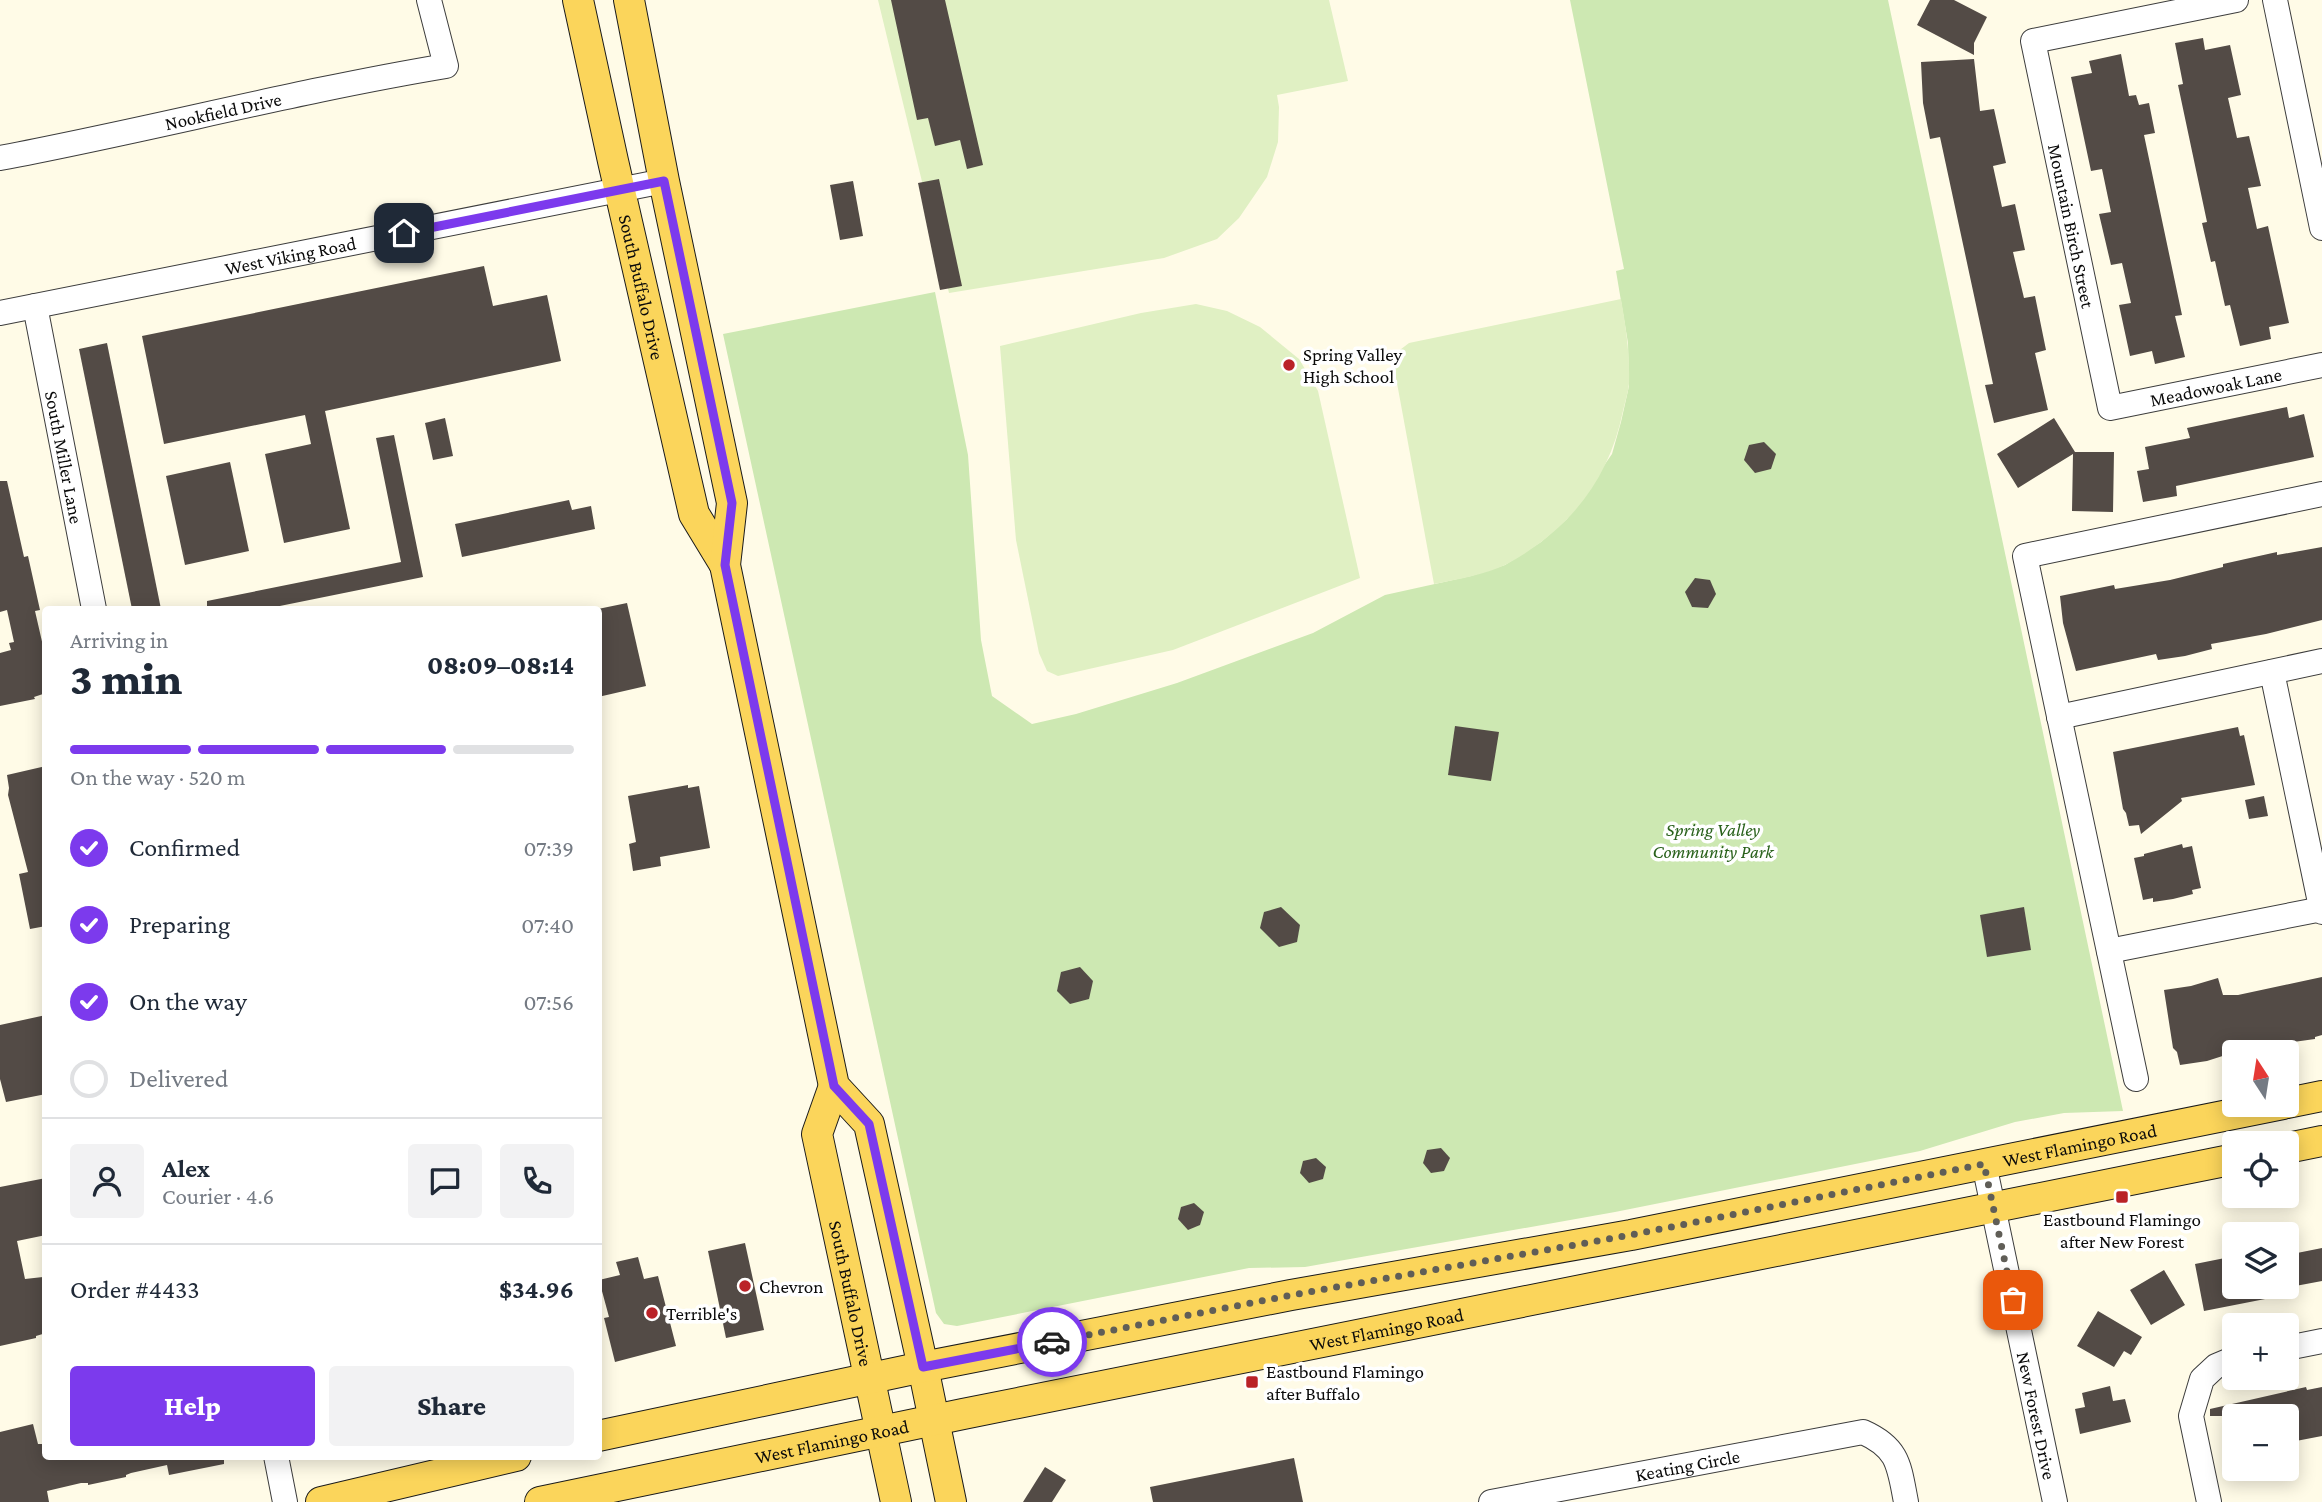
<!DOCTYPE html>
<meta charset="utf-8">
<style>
:root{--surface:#fff;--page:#f2f2f3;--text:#1f2937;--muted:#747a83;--line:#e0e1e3;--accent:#7c3aed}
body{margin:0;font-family:"Crimson Pro",serif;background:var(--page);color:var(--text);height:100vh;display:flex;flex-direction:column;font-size:26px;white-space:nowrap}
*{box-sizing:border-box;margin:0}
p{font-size:23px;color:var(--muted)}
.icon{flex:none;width:38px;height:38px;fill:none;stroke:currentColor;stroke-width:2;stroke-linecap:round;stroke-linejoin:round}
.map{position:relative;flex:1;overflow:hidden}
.details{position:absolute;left:42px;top:606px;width:560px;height:854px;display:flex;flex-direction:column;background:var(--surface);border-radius:7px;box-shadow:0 4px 18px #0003}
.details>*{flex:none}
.needle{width:46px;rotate:348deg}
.tools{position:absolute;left:2222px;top:1040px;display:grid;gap:14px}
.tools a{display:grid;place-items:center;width:77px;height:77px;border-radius:7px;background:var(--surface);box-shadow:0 4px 18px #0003;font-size:35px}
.pin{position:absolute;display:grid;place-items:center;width:60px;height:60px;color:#fff;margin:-30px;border-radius:14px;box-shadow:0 4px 10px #0006}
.courier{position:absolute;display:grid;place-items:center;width:70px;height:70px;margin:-35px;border:5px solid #7c3aed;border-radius:50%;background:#fff;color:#222;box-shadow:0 2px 9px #0007}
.summary em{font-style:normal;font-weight:800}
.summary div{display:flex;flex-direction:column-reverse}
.summary{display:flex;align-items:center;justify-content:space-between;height:119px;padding:0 28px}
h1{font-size:46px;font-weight:800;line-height:52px}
.bar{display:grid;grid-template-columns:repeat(4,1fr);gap:10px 7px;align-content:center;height:84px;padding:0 28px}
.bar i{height:9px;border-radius:5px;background:var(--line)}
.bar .on{background:var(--accent)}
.bar p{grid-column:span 4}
.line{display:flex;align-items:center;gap:18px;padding:0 28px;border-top:2px solid var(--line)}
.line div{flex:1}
.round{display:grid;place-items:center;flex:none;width:74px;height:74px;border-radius:7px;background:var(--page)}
ol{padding:0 28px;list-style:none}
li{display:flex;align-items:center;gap:21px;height:77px}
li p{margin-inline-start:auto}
li .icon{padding:7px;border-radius:50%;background:var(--accent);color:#fff;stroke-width:4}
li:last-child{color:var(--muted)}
li i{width:38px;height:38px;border:4px solid var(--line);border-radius:50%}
.cta{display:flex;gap:14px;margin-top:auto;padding:14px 28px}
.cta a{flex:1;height:80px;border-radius:7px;background:var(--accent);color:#fff;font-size:28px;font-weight:800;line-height:80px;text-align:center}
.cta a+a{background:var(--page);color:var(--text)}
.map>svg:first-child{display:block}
.green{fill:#cde8b2}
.pitch{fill:#e0f0c3}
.building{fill:#534b46}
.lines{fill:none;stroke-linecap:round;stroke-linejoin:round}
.minor-casing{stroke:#3d3d3d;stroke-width:26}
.major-casing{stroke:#1b1b1b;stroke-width:32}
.minor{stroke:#fff;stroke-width:24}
.major{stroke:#fbd55b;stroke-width:30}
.done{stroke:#605e57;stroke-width:7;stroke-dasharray:0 12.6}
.route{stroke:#7c3aed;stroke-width:9}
.poi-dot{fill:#ba2227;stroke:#fff;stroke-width:2.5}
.labels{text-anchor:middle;stroke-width:7;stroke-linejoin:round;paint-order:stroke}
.street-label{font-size:19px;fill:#0a0a0a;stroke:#fff}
.poi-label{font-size:19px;fill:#0a0a0a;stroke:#fff;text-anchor:start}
.park-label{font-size:19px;font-style:italic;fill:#29611b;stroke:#fff}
</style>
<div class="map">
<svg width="2322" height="1502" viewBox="0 0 2322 1502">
<rect width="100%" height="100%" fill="#fffbe7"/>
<polygon class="green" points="1570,0 1888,0 2123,1111 2064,1113 2015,1122 1920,1151 1615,1212 1305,1267 1249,1268 957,1326 944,1324 936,1313 723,334 935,292 968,455 981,640 992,696 1032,724 1076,714 1177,683 1313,633 1385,595 1471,576 1505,565 1541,542 1567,519 1612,454 1621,422 1629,386 1628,343 1616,271 1624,269"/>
<g class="pitch">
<polygon points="878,0 1329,0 1348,81 1277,95 1279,107 1278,142 1267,177 1239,218 1217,239 1164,258 949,293"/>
<path d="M1621 299C1626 327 1630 355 1629 384 1628 393 1625 402 1623 411 1609 480 1569 530 1507 564 1485 575 1458 579 1434 584L1392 356 1409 343Z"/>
<polygon points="1196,304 1227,311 1260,327 1299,359 1318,391 1360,578 1173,650 1058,676 1047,671 1039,653 1016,540 1000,346 1141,313"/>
</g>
<g class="building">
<polygon points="891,0 945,0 983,165 967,169 960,140 935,146 928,118 917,120"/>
<polygon points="1930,0 1954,0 1987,17 1974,43 1974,55 1917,25"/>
<polygon points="2203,38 2205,50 2230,45 2241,95 2228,98 2237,138 2249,136 2261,186 2248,188 2257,229 2268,226 2289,323 2269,327 2271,339 2240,346 2230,305 2225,306 2215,261 2211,262 2202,223 2207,222 2178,85 2183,84 2175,43"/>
<polygon points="2121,54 2129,96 2136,95 2139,105 2149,103 2155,133 2144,135 2182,315 2175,316 2185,357 2155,364 2152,351 2130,356 2119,305 2131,303 2122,263 2111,265 2099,214 2111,212 2102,169 2091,171 2071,77 2092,73 2089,61"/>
<polygon points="1974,59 1980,111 1994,109 2006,163 1993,166 2002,207 2015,204 2025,250 2013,252 2024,298 2035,296 2046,350 2035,353 2048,410 1994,423 1985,385 1993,384 1940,137 1930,139 1923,103 1921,62"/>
<polygon points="939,179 962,286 940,290 918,183"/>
<polygon points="853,181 863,236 840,240 830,185"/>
<polygon points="484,266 493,306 547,295 561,361 325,411 350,529 284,543 265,454 311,444 305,415 164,444 142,336"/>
<polygon points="107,343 161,609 132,609 79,349"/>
<polygon points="2287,407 2289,418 2304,414 2314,457 2176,486 2177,496 2143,502 2137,471 2149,469 2145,447 2190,438 2187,428"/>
<polygon points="445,418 453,456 433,460 425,423"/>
<polygon points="2054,418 2075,452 2114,452 2113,512 2072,511 2073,454 2018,488 1997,454"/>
<polygon points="394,435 423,577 265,609 207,609 207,601 401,562 376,438"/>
<polygon points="1764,442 1776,454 1771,469 1755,473 1744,460 1749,445"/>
<polygon points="230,462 249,551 185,565 166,476"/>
<polygon points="0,481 7,481 24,557 28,556 40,610 35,611 46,659 46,693 34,697 35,699 0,706 0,653 11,650 9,643 14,642 7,610 0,612"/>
<polygon points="569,500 572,510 591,506 595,529 462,557 455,524"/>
<polygon points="2322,547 2322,620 2266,634 2211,644 2212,649 2185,656 2158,660 2156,654 2076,671 2063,623 2060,596 2114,585 2115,589 2170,580 2223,567 2223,564 2277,552 2277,555"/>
<polygon points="1695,578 1710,580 1716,594 1708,608 1692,607 1685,592"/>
<polygon points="627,603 646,686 598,697 598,609"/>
<polygon points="1455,726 1499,732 1491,781 1448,775"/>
<polygon points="2238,727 2240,736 2244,735 2255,785 2181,798 2182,801 2141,834 2139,825 2129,826 2126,813 2123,809 2113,752"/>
<polygon points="46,766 46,926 30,929 19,874 28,872 8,795 9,788 7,775"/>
<polygon points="688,785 688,788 699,786 710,848 660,857 661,866 633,871 629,844 636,842 628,796"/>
<polygon points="2264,796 2268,816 2249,819 2245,800"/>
<polygon points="2182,844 2183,848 2192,846 2201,888 2192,890 2193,894 2173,899 2153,902 2153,898 2143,900 2134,858 2144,856 2144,854"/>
<polygon points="1281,907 1300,925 1297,942 1279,947 1260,928 1264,912"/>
<polygon points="2024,907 2031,950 1987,957 1980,915"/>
<polygon points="1080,967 1093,981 1089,999 1070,1004 1057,991 1061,972"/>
<polygon points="2322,977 2322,1035 2315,1037 2315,1039 2271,1045 2235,1052 2207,1061 2180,1065 2177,1052 2173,1048 2164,990 2191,986 2218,978 2223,995 2238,995"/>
<polygon points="46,1015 46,1094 6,1102 0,1079 0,1025"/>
<polygon points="1441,1148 1450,1158 1444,1171 1431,1173 1423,1163 1427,1150"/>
<polygon points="1316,1158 1326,1167 1323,1179 1309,1183 1300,1173 1303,1161"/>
<polygon points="46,1178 46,1235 17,1241 25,1279 43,1277 46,1290 46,1333 36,1336 36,1338 0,1346 0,1187"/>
<polygon points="1194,1203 1204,1212 1200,1225 1188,1230 1178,1219 1181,1207"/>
<polygon points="745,1243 764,1330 726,1338 708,1251"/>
<polygon points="2322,1248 2322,1281 2290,1287 2291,1294 2204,1311 2195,1264 2235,1256 2235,1286 2287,1286 2287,1255"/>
<polygon points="638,1257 644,1279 658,1276 676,1346 615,1362 604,1318 609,1317 599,1280 620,1275 616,1262"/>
<polygon points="2164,1270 2185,1305 2151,1325 2130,1290"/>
<polygon points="2098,1311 2142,1337 2131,1355 2124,1351 2114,1367 2077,1346"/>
<polygon points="2110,1386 2113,1401 2125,1399 2131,1422 2080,1434 2075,1409 2085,1407 2082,1393"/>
<polygon points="2306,1387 2307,1390 2322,1387 2322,1436 2296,1441 2291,1416 2210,1416 2210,1409"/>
<polygon points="33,1424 38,1444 42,1444 45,1456 224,1456 224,1464 169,1475 167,1465 131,1473 126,1475 126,1477 88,1485 88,1483 81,1483 47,1491 49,1502 0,1502 0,1432"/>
<polygon points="1294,1458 1303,1502 1153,1502 1150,1487"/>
<polygon points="1045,1467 1066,1480 1052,1502 1023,1502"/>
</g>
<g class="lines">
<g class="minor-casing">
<g id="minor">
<path id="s1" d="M2236 0 2033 41 2110 408 2322 365"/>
<polyline points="2275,0 2322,228"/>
<path id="s2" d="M0 158C149 130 296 91 446 66L429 0"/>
<path id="s3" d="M35 306 94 609"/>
<path id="s4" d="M0 313 664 181"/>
<polyline points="2272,672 2322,912"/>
<polyline points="2059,717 2322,661"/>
<polyline points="2109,951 2322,909"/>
<polyline points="2136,1079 2025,556 2322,494"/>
<path id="s5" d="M1984 1164 2055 1502"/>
<polyline points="2287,1348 2322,1341"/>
<polyline points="276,1456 285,1502"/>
<path id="s6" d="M1491 1502 1863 1432C1899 1448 1899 1466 1906 1502"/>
<polyline points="2209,1502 2191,1416 2202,1379 2216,1366 2235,1358"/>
</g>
</g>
<g class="major-casing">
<g id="major">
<path id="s7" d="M578 0 613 161 694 514 725 565"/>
<polyline points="629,0 664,181 732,503 725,565 834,1086 869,1124 923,1367 951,1502"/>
<path id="s8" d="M834 1086 817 1134 896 1502"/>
<polyline points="2287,1103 2322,1096"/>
<polyline points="2287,1148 2322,1141"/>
<path id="s9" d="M598 1436 923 1367 1291 1295 1631 1235 2283 1104"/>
<polyline points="321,1502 516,1456"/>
<path id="s10" d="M540 1502 963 1414 2235 1159"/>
</g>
</g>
<use href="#minor" class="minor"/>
<use href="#major" class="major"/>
</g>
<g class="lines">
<polyline class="done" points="1052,1342 1292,1295 1631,1235 1984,1164 2013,1300"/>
<polyline class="route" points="404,233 664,181 732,503 725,565 834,1086 869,1124 923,1367 1052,1342"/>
</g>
<g class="poi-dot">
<circle cx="1289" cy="365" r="7"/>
<rect x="2115" y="1190" width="14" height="14" rx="3.5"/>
<circle cx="745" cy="1286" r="7"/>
<circle cx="652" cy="1313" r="7"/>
<rect x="1245" y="1375" width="14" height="14" rx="3.5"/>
</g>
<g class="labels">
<g class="street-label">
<text dy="7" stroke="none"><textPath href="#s2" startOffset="228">Nookfield Drive</textPath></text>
<text dy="7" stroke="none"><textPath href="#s1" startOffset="396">Mountain Birch Street</textPath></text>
<text dy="7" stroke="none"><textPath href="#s4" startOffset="296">West Viking Road</textPath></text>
<text dy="7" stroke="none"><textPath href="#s7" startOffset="294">South Buffalo Drive</textPath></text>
<text dy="7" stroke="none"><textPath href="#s1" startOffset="690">Meadowoak Lane</textPath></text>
<text dy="7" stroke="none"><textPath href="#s3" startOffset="154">South Miller Lane</textPath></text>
<text dy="7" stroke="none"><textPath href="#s9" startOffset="1510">West Flamingo Road</textPath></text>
<text dy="7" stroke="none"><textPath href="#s8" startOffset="214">South Buffalo Drive</textPath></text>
<text dy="7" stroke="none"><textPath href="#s10" startOffset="864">West Flamingo Road</textPath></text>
<text dy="7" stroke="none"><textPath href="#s5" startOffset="257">New Forest Drive</textPath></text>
<text dy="7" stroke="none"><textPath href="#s10" startOffset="298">West Flamingo Road</textPath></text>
<text dy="7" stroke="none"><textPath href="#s6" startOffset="200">Keating Circle</textPath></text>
</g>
<g class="poi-label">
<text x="1303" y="361">Spring Valley<tspan x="1303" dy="22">High School</tspan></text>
<text x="2122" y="1226" text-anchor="middle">Eastbound Flamingo<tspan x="2122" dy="22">after New Forest</tspan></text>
<text x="759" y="1293">Chevron</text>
<text x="666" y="1320">Terrible's</text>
<text x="1266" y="1378">Eastbound Flamingo<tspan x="1266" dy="22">after Buffalo</tspan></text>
</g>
<g class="park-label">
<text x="1713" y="836">Spring Valley<tspan x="1713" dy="22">Community Park</tspan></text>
</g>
</g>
</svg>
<div class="tools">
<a><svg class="needle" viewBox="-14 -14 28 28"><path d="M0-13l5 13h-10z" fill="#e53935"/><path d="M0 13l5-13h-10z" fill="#747a83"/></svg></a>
<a><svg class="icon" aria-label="locate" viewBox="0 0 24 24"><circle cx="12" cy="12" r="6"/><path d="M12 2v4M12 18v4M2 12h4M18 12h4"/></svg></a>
<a><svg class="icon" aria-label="layers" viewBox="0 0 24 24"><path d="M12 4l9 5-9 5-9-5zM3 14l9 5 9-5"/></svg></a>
<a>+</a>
<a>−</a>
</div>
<div class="pin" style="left:2013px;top:1300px;background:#ea580c"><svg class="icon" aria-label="bag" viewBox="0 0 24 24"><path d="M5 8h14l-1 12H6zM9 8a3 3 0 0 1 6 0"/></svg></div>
<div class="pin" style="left:404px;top:233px;background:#1f2937"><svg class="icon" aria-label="home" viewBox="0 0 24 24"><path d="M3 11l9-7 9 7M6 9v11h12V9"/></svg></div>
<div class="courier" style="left:1052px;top:1342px"><svg class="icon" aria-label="car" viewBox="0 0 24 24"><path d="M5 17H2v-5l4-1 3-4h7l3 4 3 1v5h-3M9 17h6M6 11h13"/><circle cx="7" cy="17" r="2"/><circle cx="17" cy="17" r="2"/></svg></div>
<section class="details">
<div class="summary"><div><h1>3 min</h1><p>Arriving in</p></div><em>08:09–08:14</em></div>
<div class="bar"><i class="on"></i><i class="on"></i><i class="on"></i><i></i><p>On the way · 520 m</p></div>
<ol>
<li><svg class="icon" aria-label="check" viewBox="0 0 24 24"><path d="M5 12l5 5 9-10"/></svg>Confirmed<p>07:39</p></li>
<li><svg class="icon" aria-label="check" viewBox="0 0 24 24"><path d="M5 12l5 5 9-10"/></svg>Preparing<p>07:40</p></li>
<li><svg class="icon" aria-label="check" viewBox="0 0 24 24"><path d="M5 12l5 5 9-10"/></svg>On the way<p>07:56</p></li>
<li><i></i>Delivered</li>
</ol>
<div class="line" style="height:126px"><a class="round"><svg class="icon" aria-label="person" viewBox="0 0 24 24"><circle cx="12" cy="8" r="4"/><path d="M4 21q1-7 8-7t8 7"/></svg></a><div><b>Alex</b><p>Courier · 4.6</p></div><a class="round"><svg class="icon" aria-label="chat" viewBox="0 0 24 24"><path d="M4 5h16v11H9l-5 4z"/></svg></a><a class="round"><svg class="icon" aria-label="phone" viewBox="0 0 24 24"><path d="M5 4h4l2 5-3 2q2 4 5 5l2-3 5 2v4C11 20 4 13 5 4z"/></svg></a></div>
<div class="line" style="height:91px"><div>Order #4433</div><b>$34.96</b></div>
<div class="cta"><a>Help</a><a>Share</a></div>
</section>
</div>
